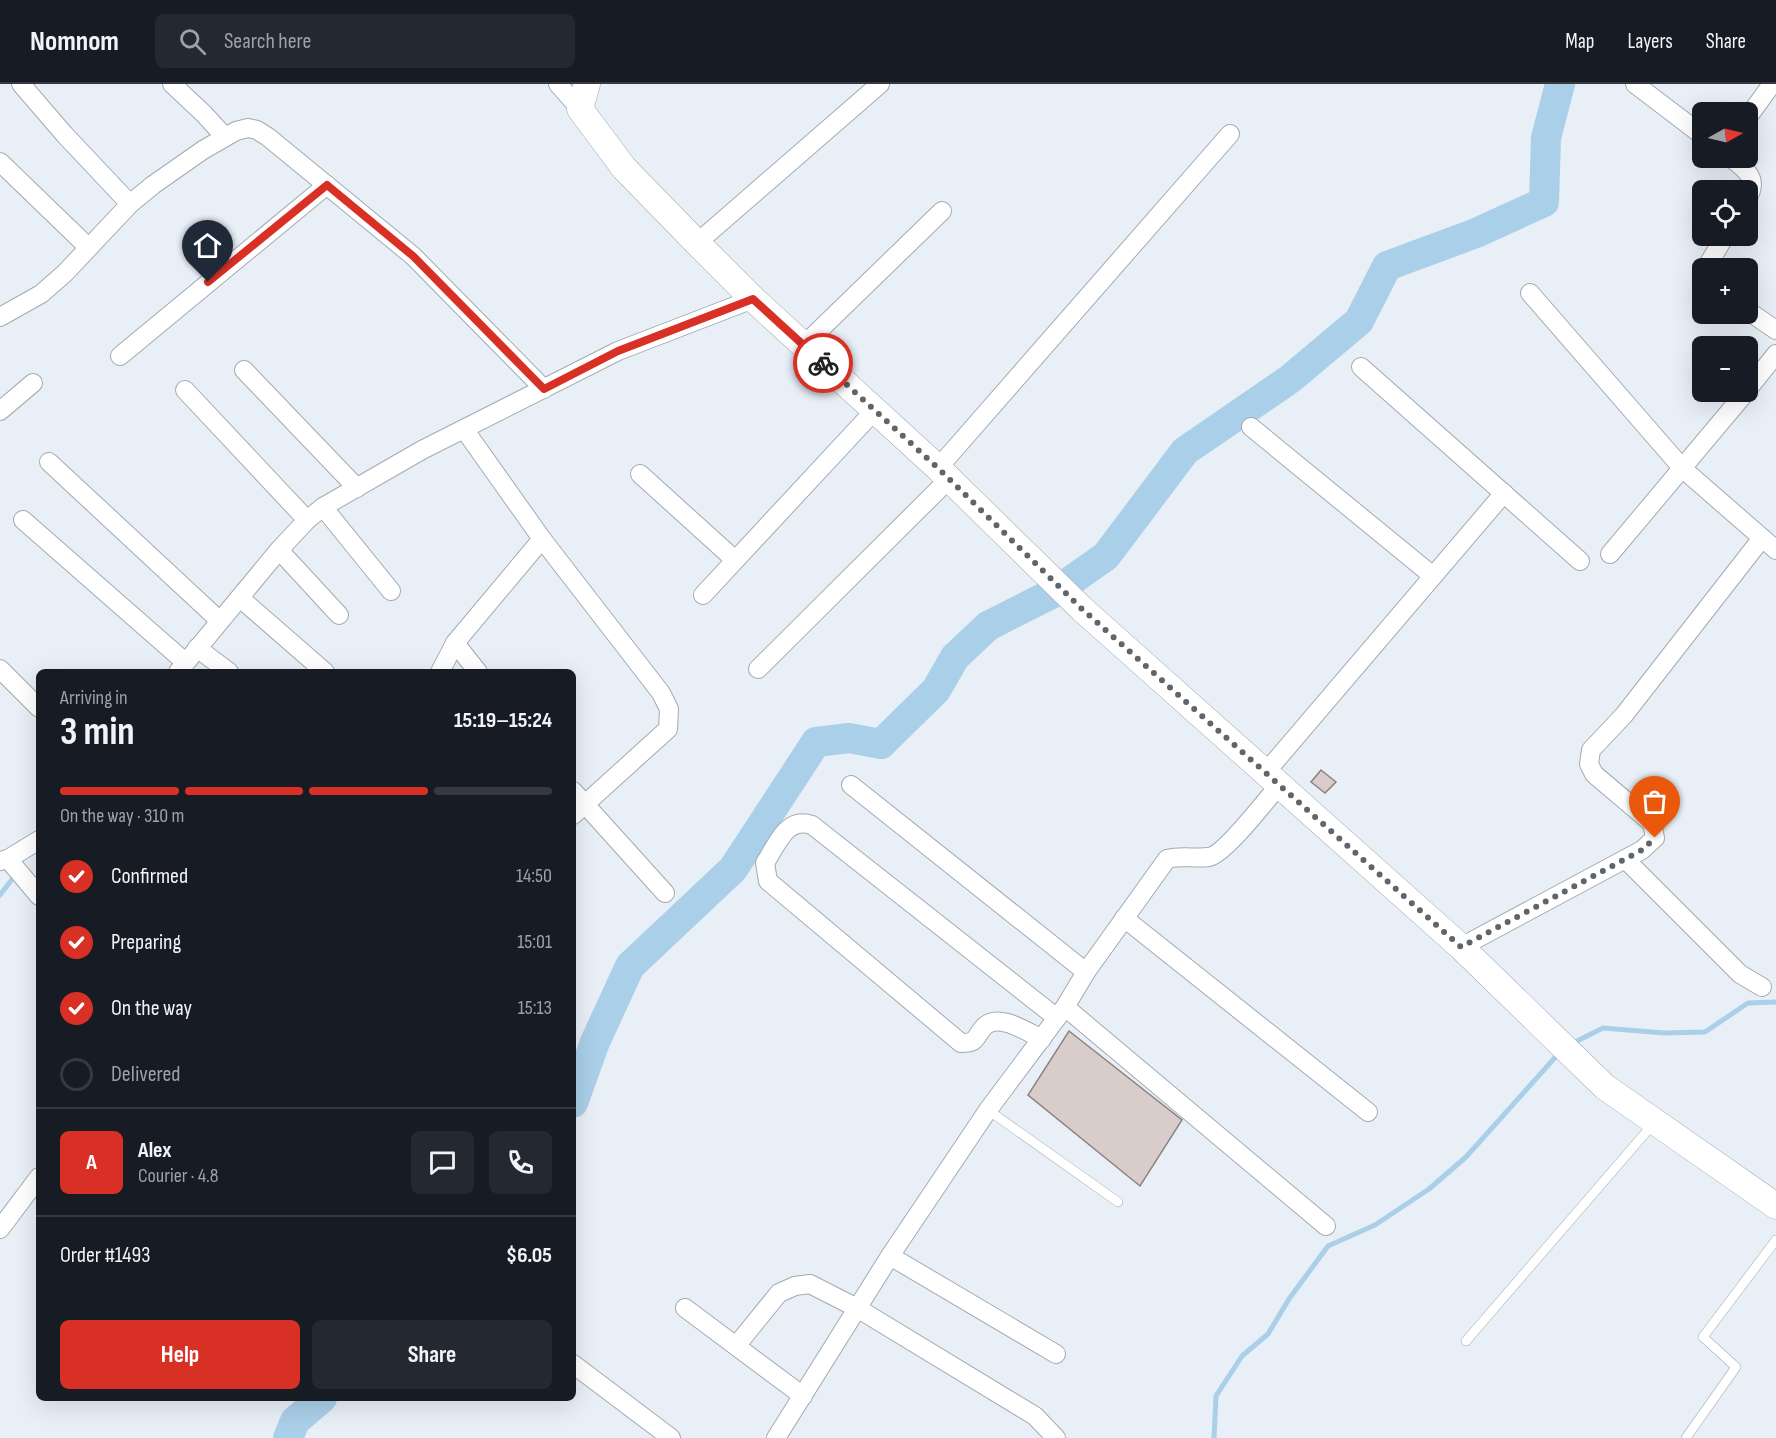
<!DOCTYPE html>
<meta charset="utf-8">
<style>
:root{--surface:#171b24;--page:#242831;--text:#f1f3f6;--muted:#9ea1a6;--line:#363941;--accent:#d93025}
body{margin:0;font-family:"Sofia Sans Condensed",sans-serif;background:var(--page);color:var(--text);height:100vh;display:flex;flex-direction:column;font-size:22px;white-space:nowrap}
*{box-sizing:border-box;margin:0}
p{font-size:20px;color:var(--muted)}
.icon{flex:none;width:33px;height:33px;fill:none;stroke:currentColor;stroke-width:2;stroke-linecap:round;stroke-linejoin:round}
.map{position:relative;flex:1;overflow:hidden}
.details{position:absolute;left:36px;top:585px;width:540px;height:732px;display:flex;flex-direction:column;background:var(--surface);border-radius:9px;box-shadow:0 6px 24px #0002}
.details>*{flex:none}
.needle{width:39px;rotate:82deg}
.controls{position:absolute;left:1692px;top:18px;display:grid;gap:12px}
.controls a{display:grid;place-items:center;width:66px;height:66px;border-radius:9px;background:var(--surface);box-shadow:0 6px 24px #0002;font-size:30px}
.pin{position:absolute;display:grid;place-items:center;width:51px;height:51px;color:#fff;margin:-62px -26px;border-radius:50% 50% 50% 0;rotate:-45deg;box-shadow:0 0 6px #0007}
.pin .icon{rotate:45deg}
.courier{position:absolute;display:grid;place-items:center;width:60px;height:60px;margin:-30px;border:4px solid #d93025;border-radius:50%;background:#fff;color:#222;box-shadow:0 2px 8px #0007}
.overview em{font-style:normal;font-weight:700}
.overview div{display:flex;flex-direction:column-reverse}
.overview{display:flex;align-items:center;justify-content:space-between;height:102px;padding:0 24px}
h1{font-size:39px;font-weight:700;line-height:45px}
.bar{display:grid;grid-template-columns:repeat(4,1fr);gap:9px 6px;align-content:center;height:72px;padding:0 24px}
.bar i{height:8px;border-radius:4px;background:var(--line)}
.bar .active{background:var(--accent)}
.bar p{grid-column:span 4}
.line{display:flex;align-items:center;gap:15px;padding:0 24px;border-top:2px solid var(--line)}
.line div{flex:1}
.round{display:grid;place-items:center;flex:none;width:63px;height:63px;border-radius:9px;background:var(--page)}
ol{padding:0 24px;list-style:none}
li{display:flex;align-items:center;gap:18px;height:66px}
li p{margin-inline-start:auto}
li .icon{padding:6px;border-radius:50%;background:var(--accent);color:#fff;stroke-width:4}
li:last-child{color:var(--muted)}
li i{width:33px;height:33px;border:3px solid var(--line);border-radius:50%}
.action{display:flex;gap:12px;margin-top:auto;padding:12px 24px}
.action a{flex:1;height:69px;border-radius:9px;background:var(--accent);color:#fff;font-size:24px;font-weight:700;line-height:69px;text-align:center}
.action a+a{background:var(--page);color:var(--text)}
header{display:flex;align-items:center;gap:36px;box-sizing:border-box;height:84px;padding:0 30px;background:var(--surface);border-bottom:2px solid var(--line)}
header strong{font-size:28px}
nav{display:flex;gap:33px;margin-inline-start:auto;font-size:21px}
.search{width:420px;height:54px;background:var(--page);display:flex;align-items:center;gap:15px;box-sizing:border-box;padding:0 21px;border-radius:9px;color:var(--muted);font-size:22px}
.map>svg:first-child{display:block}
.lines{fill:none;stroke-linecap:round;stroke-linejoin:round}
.stream{stroke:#aacfe8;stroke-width:5}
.river{stroke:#aacfe8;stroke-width:30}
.building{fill:#d8cdca;stroke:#8c827f;stroke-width:1.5}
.service-casing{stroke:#a3aab1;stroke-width:10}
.minor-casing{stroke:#a3aab1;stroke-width:20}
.secondary-casing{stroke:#a3aab1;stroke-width:27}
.service{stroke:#fff;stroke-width:9}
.minor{stroke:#fff;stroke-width:18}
.secondary{stroke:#fff;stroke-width:26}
.done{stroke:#616569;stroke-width:6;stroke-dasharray:0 10.8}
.route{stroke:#d93025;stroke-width:8}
</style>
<header>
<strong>Nomnom</strong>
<div class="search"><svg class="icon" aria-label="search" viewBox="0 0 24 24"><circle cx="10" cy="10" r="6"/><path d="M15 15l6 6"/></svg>Search here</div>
<nav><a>Map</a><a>Layers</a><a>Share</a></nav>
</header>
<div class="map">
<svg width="1776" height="1354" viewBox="0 0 1776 1354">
<rect width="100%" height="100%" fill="#e8eff7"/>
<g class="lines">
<g class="stream">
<polyline points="0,811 13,794"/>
<polyline points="1571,960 1603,944 1664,949 1705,948 1748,919 1776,918"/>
<polyline points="1214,1354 1216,1312 1242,1272 1268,1250 1289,1215 1328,1162 1375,1141 1429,1105 1466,1073 1559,969"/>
</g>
<g class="river">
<polyline points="573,1019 595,958 630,882 733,785 816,658 849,654 881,660 936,606 955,573 988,542 1055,508 1106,472 1185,367 1290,295 1359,237 1387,182 1476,149 1544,118 1546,54 1560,0"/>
<polyline points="288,1354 295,1337 322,1314"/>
</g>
</g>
<g class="building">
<polygon points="1321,686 1336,698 1325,709 1311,698"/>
<polygon points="1069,947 1182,1036 1140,1102 1028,1011"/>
</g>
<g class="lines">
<g class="service-casing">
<g id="service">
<polyline points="988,1026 1118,1118"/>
<polyline points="1466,1257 1654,1039"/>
<polyline points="1686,1354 1736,1283 1703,1253 1776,1156"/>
</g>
</g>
<g class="minor-casing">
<g id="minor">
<polyline points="21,0 64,50 130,120"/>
<polyline points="172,0 204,30 225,53"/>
<polyline points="558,0 580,25"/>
<polyline points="1635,0 1702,51"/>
<polyline points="1748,33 1772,0"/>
<path d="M1731 74C1745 85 1759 94 1748 113"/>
<polyline points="0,78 88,163"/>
<polyline points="697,159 880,0"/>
<polyline points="1706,184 1725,152"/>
<polyline points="1530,209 1683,385 1776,466"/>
<polyline points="1748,227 1776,246"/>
<polyline points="0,233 41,210 65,189 130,120 153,101 203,66 236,47 248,44 257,46 268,53 413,172 544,305"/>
<polyline points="804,261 942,127"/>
<polyline points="120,272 327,101"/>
<polyline points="1361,283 1580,477"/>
<polyline points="244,286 357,404"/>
<polyline points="1748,305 1776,270"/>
<polyline points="185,306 307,436"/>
<polyline points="0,327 33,299"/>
<polyline points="1251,343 1433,492"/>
<polyline points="464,345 542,455 661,609 669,625 668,645 573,731"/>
<polyline points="49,378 220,537"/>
<polyline points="938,384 1230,50"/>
<polyline points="640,390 735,476"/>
<polyline points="323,423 391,507"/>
<polyline points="23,436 185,578"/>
<polyline points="279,466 339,531"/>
<polyline points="1610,470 1746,308"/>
<polyline points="703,511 875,326"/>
<polyline points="240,514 325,588"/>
<polyline points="455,559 478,588"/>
<polyline points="197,564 229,588"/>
<polyline points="0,585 39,624"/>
<polyline points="758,585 949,395"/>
<polyline points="178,588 279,466 307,436 323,423 422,366 618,267 753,215"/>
<polyline points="440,588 455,559 542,455"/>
<polyline points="1266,688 1504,409"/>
<polyline points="851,701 1086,888"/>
<polyline points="573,707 665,809"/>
<polyline points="8,775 39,812"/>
<polyline points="1625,775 1740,890 1762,903"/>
<polyline points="0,777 8,775 39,756"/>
<polyline points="1124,834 1368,1028"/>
<polyline points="1461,863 1642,766 1655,754 1652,739 1594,690 1589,680 1591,666 1624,631 1762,454"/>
<polyline points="1065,923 1326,1142"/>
<path d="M1042 955C1027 948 997 927 983 944 974 955 977 959 961 959L768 797 765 779C777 761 786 732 812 741L1057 934"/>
<polyline points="0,1145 39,1093"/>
<polyline points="890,1172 1056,1270"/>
<polyline points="685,1224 803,1312"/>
<polyline points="736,1262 779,1209 795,1202 810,1200 857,1224 1035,1332 1056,1354"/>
<polyline points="573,1280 671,1354"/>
<path d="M776 1354 890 1172 988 1026 1065 923 1086 888 1167 775C1182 771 1195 775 1209 773 1224 771 1268 714 1280 700"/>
</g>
</g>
<g class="secondary-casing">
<polyline id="secondary" points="587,0 580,25 624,84 697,159 753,215 938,384 1082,525 1461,863 1605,1003 1776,1122"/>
</g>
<use href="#service" class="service"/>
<use href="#minor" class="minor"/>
<use href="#secondary" class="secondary"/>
</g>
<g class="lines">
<polyline class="done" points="823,279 938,384 1082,525 1461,863 1642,766 1655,754"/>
<polyline class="route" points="208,198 327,101 413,172 544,305 618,267 753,215 823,279"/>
</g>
</svg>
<div class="controls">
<a><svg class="needle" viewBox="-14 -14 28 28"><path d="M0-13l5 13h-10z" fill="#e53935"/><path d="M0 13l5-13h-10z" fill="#9ea1a6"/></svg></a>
<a><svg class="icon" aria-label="locate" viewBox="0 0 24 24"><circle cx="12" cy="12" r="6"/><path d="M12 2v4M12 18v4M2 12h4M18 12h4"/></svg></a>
<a>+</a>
<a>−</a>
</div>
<div class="pin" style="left:1655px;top:754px;background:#ea580c"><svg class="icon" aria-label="bag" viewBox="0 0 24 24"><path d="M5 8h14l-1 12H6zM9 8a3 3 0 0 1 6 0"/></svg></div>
<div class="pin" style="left:208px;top:198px;background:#1f2937"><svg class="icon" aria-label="home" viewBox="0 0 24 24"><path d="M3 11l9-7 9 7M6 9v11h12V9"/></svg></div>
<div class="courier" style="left:823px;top:279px"><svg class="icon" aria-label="bike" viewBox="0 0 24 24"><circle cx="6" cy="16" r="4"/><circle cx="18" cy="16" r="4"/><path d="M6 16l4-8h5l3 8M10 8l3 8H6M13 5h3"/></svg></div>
<section class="details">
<div class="overview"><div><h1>3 min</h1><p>Arriving in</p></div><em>15:19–15:24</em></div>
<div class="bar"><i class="active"></i><i class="active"></i><i class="active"></i><i></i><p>On the way · 310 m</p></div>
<ol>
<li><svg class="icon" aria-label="check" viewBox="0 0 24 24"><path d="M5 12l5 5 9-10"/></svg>Confirmed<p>14:50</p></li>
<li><svg class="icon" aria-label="check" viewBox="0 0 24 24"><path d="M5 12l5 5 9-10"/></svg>Preparing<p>15:01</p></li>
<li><svg class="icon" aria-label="check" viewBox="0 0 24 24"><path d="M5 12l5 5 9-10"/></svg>On the way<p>15:13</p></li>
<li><i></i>Delivered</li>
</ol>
<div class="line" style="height:108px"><b class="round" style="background:var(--accent);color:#fff">A</b><div><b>Alex</b><p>Courier · 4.8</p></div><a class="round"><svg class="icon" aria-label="chat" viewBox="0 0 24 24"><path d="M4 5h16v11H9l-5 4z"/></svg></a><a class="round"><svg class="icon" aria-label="phone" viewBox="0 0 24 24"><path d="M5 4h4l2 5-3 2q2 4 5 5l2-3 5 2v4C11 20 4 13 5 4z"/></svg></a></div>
<div class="line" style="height:78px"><div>Order #1493</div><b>$6.05</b></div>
<div class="action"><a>Help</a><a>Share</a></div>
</section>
</div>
